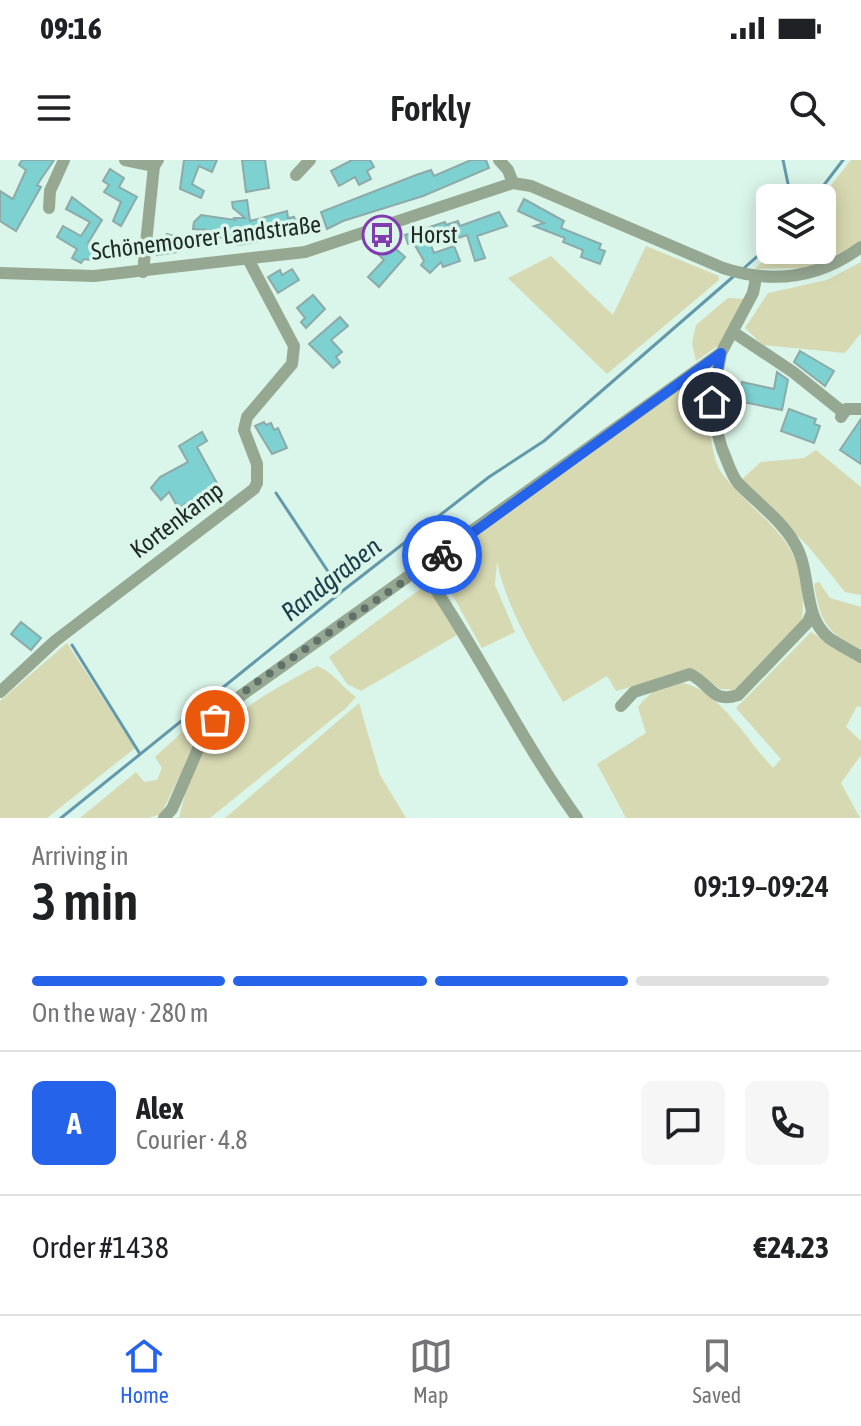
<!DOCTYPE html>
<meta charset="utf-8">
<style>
:root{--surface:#fff;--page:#f6f6f6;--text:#202124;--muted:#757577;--line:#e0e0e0;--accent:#2563eb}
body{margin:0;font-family:"Asap Condensed",sans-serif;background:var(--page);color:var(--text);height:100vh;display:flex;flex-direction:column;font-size:30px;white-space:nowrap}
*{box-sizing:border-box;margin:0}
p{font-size:26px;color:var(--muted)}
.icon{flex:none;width:44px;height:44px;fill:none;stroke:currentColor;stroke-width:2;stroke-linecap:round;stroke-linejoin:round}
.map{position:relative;height:658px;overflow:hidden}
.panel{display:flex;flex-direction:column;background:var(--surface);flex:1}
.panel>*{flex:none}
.controls{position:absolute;left:756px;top:24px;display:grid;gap:16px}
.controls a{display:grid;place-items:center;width:80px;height:80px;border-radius:12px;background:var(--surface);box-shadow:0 4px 20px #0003;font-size:40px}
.pin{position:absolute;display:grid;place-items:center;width:68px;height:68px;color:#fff;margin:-34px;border:4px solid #fff;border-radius:50%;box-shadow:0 2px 8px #0007}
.courier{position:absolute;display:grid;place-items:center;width:80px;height:80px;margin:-40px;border:6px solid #2563eb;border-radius:50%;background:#fff;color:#222;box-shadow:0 2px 10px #0007}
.summary em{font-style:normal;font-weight:600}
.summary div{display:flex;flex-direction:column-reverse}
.summary{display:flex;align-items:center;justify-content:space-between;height:136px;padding:0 32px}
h1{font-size:52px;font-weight:600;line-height:60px}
.bar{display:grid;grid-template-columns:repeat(4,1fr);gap:12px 8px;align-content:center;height:96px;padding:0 32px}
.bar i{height:10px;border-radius:6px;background:var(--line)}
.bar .current{background:var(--accent)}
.bar p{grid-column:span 4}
.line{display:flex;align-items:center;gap:20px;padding:0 32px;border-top:2px solid var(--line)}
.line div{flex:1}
.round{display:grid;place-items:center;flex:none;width:84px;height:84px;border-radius:12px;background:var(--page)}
.status{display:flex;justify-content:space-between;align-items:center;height:56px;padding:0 40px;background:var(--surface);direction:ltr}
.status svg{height:22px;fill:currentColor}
header{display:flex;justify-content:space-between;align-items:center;height:104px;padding:0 32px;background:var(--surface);font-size:36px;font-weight:600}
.tabs{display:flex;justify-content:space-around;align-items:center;height:112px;border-top:2px solid var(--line);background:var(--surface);font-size:22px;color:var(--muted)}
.tabs a{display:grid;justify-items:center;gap:4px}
.tabs .current{color:var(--accent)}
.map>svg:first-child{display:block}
.green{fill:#d7d9b2}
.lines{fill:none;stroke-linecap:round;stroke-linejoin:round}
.stream{stroke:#6399ab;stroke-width:3}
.building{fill:#7dd1d1;stroke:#8daaa9;stroke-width:2}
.minor{stroke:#97a892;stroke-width:12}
.done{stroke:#61716a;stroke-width:8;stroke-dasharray:0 14.4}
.route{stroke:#2563eb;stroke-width:10}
.labels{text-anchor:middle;stroke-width:7;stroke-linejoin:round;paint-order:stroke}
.poi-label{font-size:24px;fill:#202a26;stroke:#daf5e9;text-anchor:start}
.street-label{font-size:24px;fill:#202a26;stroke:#daf5e9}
.water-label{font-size:26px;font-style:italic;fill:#1c3e4b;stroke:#daf5e9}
</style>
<div class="status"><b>09:16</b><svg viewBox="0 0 49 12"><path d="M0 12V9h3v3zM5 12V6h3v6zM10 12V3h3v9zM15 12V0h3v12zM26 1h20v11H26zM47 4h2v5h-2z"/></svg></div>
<header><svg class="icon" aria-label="menu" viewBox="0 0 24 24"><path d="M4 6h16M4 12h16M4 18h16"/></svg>Forkly<svg class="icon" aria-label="search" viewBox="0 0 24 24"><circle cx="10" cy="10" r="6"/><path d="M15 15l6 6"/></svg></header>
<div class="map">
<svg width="861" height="658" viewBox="0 0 861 658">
<rect width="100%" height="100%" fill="#daf5e9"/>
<g class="green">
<polygon points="851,0 861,0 861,83 810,108 755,109 773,90 822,90 821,38"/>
<polygon points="646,86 719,116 719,120 607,214 508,118 551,96 613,155"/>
<polygon points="861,102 861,173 845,193 763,185 745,168 768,133 827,120"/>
<polygon points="728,138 745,139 719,185 696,201 692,183 696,165"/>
<path d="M709 206 713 212C708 236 707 296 723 315 767 369 810 379 802 461L734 530 720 529 693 510 616 531 607 516 563 542C537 497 508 453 497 402L495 425 515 472 482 488 445 422 444 398Z"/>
<polygon points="816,290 861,327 861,435 845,432 808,386 741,320 761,302 804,298"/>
<path d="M819 422 830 438 861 447V491C826 471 821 464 814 424Z"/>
<polygon points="427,424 457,475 361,531 347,524 329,497"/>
<path d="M811 472 861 502V547L857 546 846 567 861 581V595L841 623 860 658H626L597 604 646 573 638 547C691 479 738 571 773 608L781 599 736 548Z"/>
<polygon points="67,483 135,588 47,658 0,658 0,541"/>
<path d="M317 506C334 512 341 527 356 537L346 548 210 658H179C184 639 188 615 199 598 227 553 272 530 317 506Z"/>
<polygon points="359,543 380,615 406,658 225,658"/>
<polygon points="202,554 209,556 161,654 148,658 80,658 136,612 144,622 157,620 162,608 155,597"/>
</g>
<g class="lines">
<g class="stream">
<polyline points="783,0 791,38"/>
<polyline points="814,38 843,0"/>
<polyline points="743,109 770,85"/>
<polyline points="276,333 333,419"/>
<polyline points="72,485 140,594"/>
<polyline points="61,658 345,429 489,317 544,281 734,116"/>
</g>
</g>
<g class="building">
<polygon points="22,0 54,0 37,25 41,27 16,71 0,61 0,31 13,39 26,10 19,5"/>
<polygon points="184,0 217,0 212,12 199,6 192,24 204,31 201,38 180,29"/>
<polygon points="242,0 265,0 269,28 246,32"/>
<polygon points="352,0 370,0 374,7 367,11 371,19 359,25 355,17 339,26 331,11"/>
<polygon points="471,0 486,0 489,8 423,36 343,61 327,69 321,52 416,15 431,10 434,16"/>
<polygon points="110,9 124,18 119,27 137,37 121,66 113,61 121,42 104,32 109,25 103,21"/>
<polygon points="72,37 102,60 88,83 100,86 97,101 84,99 81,103 72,98 77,89 57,77 63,66 81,76 90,62 66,49"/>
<polygon points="524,39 564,61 561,68 601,84 599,89 605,91 600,104 581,97 583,90 563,82 565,78 534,66 544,63 518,51"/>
<polygon points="247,40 250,61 287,51 288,58 294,57 295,60 307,57 312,71 298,75 295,65 255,77 256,82 238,85 237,79 216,77 206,75 207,70 193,69 194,62 201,55 235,60 234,58 245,58 233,48 232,42"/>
<polygon points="499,52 507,66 477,76 485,98 475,101 467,75 450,81 447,69 427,76 434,93 454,86 460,101 443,107 441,102 430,113 421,105 424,101 413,82 408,84 405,75 445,62 446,65 458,61 460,66"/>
<polygon points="167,74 180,78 177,92 157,95 156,83 165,82"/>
<polygon points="387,81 405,97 379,127 368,117 384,100 377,93"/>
<polygon points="292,109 299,120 278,133 268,117 280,110 282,115"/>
<polygon points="313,135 325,149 306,168 301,162 305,158 297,148"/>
<polygon points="340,157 348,166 331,180 342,192 336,197 340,202 333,208 309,184"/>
<polygon points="800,191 834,211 825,226 794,202"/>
<polygon points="777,212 788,220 782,250 738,241 742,222 774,229"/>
<polygon points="789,249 816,259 814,264 820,266 814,283 781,271"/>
<polygon points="861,259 861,304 840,290"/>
<polygon points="264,262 266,265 271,263 274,270 278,268 287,288 272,294 255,266"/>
<polygon points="202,272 207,281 197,287 218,325 178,348 169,332 161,340 151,328 160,317 188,302 179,286"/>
<polygon points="21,462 41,478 31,490 11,474"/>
</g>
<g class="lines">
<g class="minor">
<polyline points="125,0 154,6"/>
<polyline points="499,0 508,10 513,23"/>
<polyline points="296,15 310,0"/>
<polyline points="49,48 50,31 64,0"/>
<polyline points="143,112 154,6 158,0"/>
<path d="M0 113 94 116 305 92 513 23 531 26 723 108C772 124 819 118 861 87"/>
<polyline points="733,172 793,212 844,253"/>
<path d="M721 193C713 233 710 264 727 301 730 309 733 317 738 323 757 343 783 361 796 386 812 415 802 456 829 478 839 485 851 491 861 497"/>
<polyline points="841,257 846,249 861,249"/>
<path d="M422 409C478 490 520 579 577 658"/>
<polyline points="0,532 55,481 254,329 257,323 257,304 244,270 247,257 292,204 294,186 248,99"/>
<path d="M621 546 634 532 690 514C712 525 712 544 738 535L808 462 812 452"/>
<polyline points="164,658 172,649 205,573 225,547 721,193 753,133 756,118"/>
</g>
</g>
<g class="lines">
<polyline class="done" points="215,560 250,527 442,395"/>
<polyline class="route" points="442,395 721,193 712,242"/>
</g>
<defs>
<g id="bus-ring" transform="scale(2)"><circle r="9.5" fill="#daf5e9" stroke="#813caf" stroke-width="1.5"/><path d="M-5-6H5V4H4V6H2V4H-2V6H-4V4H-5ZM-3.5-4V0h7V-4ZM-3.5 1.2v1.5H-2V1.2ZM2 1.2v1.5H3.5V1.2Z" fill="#813caf"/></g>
</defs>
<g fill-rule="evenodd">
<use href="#bus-ring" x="382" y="75"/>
</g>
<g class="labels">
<g class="poi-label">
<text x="410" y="83">Horst</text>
</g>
<g class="street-label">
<text transform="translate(206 78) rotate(-7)" y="8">Schönemoorer Landstraße</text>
<text transform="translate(177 360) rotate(-37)" y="8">Kortenkamp</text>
</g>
<g class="water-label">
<text transform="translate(331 419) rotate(-38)" y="9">Randgraben</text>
</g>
</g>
</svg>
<div class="controls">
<a><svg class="icon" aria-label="layers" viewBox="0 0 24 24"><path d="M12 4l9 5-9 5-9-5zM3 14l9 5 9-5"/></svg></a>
</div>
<div class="pin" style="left:215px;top:560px;background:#ea580c"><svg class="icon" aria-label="bag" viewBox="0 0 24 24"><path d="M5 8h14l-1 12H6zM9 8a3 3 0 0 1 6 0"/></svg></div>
<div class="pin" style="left:712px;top:242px;background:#1f2937"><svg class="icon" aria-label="home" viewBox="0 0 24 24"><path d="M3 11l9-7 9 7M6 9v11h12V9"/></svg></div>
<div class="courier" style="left:442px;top:395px"><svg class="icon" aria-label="bike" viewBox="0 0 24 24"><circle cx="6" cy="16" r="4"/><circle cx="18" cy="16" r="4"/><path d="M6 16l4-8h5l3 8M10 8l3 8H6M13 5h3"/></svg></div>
</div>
<section class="panel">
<div class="summary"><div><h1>3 min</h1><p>Arriving in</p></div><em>09:19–09:24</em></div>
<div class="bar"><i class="current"></i><i class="current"></i><i class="current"></i><i></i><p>On the way · 280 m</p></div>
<div class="line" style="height:144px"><b class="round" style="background:var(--accent);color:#fff">A</b><div><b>Alex</b><p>Courier · 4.8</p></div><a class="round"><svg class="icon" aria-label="chat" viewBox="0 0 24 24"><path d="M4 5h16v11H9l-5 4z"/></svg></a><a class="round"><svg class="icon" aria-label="phone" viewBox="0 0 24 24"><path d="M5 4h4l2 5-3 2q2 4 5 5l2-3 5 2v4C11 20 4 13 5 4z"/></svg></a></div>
<div class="line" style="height:104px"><div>Order #1438</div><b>€24.23</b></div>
</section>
<nav class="tabs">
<a class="current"><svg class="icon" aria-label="home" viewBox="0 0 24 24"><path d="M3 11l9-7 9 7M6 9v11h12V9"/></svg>Home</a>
<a><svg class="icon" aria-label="map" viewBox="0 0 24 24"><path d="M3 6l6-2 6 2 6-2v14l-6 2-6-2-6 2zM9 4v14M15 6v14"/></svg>Map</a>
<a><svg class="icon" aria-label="saved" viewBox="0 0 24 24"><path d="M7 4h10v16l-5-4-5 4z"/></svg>Saved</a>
</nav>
